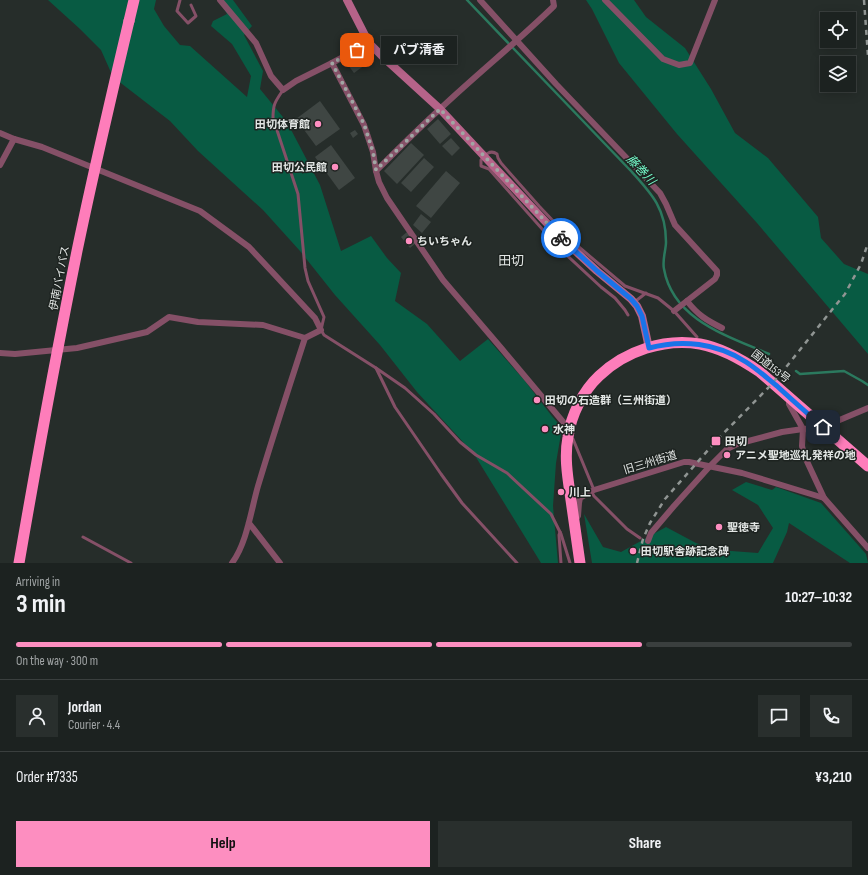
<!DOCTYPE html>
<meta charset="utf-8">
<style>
:root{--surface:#1c2220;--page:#292f2d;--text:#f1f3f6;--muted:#a0a4a5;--line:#3a3f3e;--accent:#fd8ec0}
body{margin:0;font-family:"Sofia Sans Condensed","Noto Sans JP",sans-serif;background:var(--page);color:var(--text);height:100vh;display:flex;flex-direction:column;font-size:15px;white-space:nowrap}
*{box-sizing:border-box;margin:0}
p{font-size:13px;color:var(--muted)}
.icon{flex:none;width:22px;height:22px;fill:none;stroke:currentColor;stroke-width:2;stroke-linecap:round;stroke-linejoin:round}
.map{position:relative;height:563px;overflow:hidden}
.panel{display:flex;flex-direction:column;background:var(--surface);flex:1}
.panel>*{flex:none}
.buttons{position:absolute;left:820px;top:12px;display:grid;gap:8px}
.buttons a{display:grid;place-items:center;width:36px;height:36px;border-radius:0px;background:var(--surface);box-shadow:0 2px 10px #0003,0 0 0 1px var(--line);font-size:20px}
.pin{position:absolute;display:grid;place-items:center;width:34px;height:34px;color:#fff;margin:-17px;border-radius:8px;box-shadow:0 2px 6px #0006}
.courier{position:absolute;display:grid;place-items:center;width:40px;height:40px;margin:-20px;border:3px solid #1a73e8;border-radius:50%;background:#fff;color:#222;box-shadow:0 1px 5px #0007}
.bubble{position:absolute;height:28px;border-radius:0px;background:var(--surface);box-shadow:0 2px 10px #0003,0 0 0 1px var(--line);font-size:13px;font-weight:700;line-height:28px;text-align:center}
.headline em{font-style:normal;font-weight:700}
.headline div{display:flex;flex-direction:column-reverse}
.headline{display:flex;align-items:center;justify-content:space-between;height:68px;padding:0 16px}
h1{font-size:26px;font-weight:700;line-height:30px}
.bar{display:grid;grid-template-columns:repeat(4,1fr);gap:6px 4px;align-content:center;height:48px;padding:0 16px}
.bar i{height:5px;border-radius:3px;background:var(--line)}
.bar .active{background:var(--accent)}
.bar p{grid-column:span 4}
.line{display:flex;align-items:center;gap:10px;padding:0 16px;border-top:1px solid var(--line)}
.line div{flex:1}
.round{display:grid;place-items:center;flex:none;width:42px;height:42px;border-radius:0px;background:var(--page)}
.action{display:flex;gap:8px;margin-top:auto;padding:8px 16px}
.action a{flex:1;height:46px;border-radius:0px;background:var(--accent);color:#111;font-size:16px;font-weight:700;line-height:46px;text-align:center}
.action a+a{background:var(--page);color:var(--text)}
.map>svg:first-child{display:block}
.green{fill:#085b43}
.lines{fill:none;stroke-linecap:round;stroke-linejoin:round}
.stream{stroke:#2b795e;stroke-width:2.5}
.building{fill:#3f4643}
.lane{stroke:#855067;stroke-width:3}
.street{stroke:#855067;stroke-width:6}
.secondary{stroke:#b66389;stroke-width:8}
.highway{stroke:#fe7dba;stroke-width:11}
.rail{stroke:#909593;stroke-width:2.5;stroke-dasharray:5 5;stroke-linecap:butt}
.highway-bridge{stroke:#fe7dba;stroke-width:11}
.done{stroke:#a1a6a4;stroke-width:4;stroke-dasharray:0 7.2}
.route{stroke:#1a73e8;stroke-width:5}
.poi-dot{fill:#fd8ec0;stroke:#1d2320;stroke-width:1.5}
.labels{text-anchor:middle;stroke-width:3;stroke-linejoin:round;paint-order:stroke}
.poi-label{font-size:11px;font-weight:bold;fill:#e3e7e5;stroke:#1d2320;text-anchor:start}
.street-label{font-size:11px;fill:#e3e7e5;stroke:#1d2320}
.water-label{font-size:12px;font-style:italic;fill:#75fdcc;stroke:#1d2320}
.quarter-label{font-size:13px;fill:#e3e7e5;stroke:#1d2320}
</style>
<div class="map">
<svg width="868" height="563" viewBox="0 0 868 563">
<rect width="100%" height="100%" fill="#262d2a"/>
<g class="green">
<polygon points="48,0 156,0 154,9 164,26 180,45 190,46 247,97 251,76 232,44 211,26 213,21 227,14 221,4 222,0 233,0 252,26 244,35 263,71 260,89 287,122 320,185 341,251 371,236 387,258 401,273 395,301 427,324 460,361 488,339 525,381 551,415 562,428 556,463 553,506 558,563 541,563 474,454 417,392 380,345 335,295 300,251 263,210 198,151 170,121 113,77 101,50 80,29"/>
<polygon points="586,0 634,0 646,17 685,48 711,89 735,133 768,158 818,217 821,238 844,264 868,274 868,354 757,223 677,134 619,63 592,9"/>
<polygon points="746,482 772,490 776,487 821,503 866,554 868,563 850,563 789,523 787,532 773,563 592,563 584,514 603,547 621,552 666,527 696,543 718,550 758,553 773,528 758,505 732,490"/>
</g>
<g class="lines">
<g class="stream">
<path d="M467 0 630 170C651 193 666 208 666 242 666 250 662 260 664 269 673 320 728 336 769 354"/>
<polyline points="796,371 800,374 844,371 862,381 868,385"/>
</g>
</g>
<g class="building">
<polygon points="354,36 358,43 348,48 344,41"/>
<polygon points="358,56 365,65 354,73 348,65 352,62 351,61"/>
<polygon points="320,101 340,129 316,146 296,119"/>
<polygon points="438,119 451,134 440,144 427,129"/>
<polygon points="355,130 358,134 353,138 350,133"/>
<polygon points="451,138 460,148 452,156 442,146"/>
<polygon points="411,143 424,155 397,184 384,171"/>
<polygon points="331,145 355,178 339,190 315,157"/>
<polygon points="424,158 434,167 411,192 401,183"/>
<polygon points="446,171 460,183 431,218 416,206"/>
<polygon points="421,214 431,222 422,233 413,225"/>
<polygon points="407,232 416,243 410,248 401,237"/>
<polygon points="715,435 717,437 713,441 711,439"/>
</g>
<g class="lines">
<g class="lane">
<polyline points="180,0 177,11 188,23 196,16 191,5"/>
<path d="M283 90C275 102 273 104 273 118L298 194 305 268 308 281 324 317 321 330 324 335 376 368 405 388 434 414 460 442 476 455 507 473 551 514 561 534 570 563"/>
<polyline points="637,300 646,293"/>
<path d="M628 315 625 310 615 298 601 287 559 248 489 169 481 166V160C485 155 490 149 497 154L498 158 501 163 539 206 573 242 625 286 658 298 674 311 697 337"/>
<polyline points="376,368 395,407 441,474 462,503 517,563"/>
<polyline points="571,438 573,439 594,490"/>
<polyline points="591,491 594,496 627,529 640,538"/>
<polyline points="560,532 559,535 561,563"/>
<polyline points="83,537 131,563"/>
</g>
<g class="street">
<polyline points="220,0 256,43 271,76 283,90 296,81 332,63 364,125 373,152 376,171 379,182 387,198 443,280 502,349 569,429"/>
<polyline points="480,0 556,84 660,193 666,204 675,225 717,271 717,275 715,279 674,311"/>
<polyline points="605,0 663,59 679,65 690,63 715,0"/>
<polyline points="332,63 369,43"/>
<path d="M0 133 14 139 42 147 200 211 249 247 315 318 321 330 305 338C289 387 273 436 258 486 251 510 247 543 232 563"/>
<polyline points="0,165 14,139"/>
<path d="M376 171C397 150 418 129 440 109 477 74 517 42 554 6L553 0"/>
<path d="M687 301C698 315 706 320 722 328"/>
<polyline points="0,353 15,354 77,348 147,332 169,317 198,322 263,325 305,338"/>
<polyline points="789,398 789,404 803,429 802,446 804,455 824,498"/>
<polyline points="830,424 868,408"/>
<polyline points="574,521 578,516 579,503 580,498 594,490 684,462 689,462 742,473 824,498 868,548"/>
<polyline points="249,523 280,563"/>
<polyline points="648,541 651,533 674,506 710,466 727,449 737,444 782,432 803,429 816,428"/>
</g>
<polyline class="secondary" points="347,0 369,43 383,57 440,109 557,234 597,271 631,299 637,306 642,316 649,348"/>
<g class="highway">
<polyline points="129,21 134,0"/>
<path d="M580 563C577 542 574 521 571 500 568 479 564 458 568 437 571 415 583 391 599 376 625 351 664 338 700 344 722 348 741 359 760 372L868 466"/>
</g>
<g class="rail">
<polyline points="864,0 868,56"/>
<polyline points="637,563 643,539 650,523 665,499 716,441 768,388 783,371 835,306 845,294 861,264 868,243"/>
</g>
<path class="highway-bridge" d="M19 563C37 459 56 355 77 251 93 174 111 97 129 21"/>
</g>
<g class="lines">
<polyline class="done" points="357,50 332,63 364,124 373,152 376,170 440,109 561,238"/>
<path class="route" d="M561 238 597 271 631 299 637 306 642 316 649 348C682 339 717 343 746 362 757 369 767 378 777 386 792 400 807 413 823 427"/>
</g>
<g class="poi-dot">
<circle cx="318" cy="124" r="4"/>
<circle cx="335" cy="167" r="4"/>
<circle cx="409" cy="241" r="4"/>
<circle cx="537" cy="400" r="4"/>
<circle cx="545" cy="429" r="4"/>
<rect x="711" y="436" width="10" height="10" rx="2"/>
<circle cx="727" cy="455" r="4"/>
<circle cx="561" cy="492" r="4"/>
<circle cx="719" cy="527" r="4"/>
<circle cx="633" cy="551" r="4"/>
</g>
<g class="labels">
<g class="poi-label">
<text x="310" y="128" text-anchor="end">田切体育館</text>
<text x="327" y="171" text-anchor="end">田切公民館</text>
<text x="417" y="245">ちいちゃん</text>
<text x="545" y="404">田切の石造群（三州街道）</text>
<text x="553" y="433">水神</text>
<text x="725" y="445">田切</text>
<text x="735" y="459">アニメ聖地巡礼発祥の地</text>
<text x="569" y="496">川上</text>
<text x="727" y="531">聖徳寺</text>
<text x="641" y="555">田切駅舎跡記念碑</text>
</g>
<g class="street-label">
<text transform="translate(59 278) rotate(-79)" y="4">伊南バイパス</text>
<text transform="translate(771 366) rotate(38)" y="4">国道153号</text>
<text transform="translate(650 462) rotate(-17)" y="4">旧三州街道</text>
</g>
<g class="water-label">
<text transform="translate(641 170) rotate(47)" y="4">藤巻川</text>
</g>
<g class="quarter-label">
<text x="511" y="265">田切</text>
</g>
</g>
</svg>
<div class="buttons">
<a><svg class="icon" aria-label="locate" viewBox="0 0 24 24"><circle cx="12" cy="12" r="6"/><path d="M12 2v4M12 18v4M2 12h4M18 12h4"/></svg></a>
<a><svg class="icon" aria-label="layers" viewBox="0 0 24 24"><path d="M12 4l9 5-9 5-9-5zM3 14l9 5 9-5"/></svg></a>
</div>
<div class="pin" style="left:357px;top:50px;background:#ea580c"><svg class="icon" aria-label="bag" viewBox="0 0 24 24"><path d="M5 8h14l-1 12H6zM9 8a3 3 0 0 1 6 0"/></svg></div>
<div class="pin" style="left:823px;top:427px;background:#1f2937"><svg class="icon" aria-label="home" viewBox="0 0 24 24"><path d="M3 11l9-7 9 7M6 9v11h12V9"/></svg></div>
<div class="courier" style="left:561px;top:238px"><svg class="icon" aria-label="bike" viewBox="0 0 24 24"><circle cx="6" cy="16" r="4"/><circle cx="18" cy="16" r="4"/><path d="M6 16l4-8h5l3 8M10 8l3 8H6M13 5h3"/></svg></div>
<div class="bubble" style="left:381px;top:36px;width:76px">パブ清香</div>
</div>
<section class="panel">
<div class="headline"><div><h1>3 min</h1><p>Arriving in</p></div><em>10:27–10:32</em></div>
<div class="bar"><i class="active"></i><i class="active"></i><i class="active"></i><i></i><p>On the way · 300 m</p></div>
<div class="line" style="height:72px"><a class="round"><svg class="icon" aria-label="person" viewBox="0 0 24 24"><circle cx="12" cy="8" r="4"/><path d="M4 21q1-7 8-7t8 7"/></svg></a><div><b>Jordan</b><p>Courier · 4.4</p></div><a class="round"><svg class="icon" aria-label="chat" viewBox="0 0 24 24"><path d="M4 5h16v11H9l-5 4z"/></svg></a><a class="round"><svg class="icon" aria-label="phone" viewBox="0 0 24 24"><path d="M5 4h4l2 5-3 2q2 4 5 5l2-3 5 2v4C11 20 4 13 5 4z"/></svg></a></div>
<div class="line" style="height:52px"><div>Order #7335</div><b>¥3,210</b></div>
<div class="action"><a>Help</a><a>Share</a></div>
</section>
